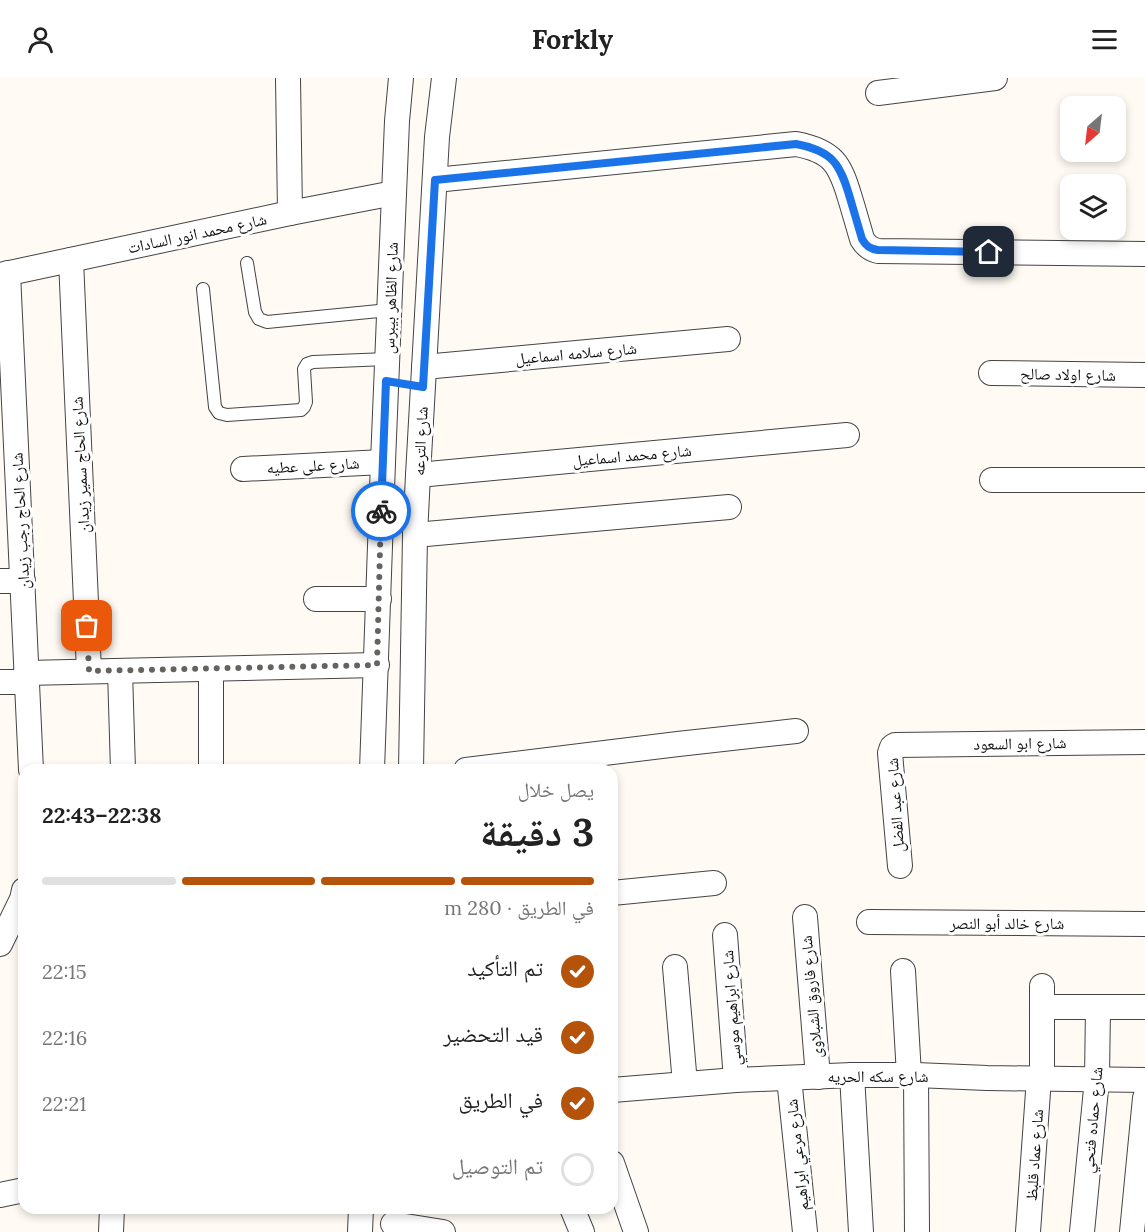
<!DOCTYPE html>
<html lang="ar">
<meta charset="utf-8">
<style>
:root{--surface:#fff;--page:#f6f6f6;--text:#222;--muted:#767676;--line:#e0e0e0;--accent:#b45309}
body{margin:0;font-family:Lora,"Noto Naskh Arabic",serif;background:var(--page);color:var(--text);direction:rtl;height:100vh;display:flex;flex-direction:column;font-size:22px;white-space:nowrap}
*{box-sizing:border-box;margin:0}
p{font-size:20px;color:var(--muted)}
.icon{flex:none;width:33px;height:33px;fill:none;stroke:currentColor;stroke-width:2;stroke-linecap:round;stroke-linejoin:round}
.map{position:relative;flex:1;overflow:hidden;direction:ltr}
.drawer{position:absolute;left:18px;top:686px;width:600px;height:450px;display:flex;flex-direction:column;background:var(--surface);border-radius:18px;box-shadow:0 3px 9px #0003;direction:rtl}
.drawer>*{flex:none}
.needle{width:39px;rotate:208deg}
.controls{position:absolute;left:1060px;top:18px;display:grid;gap:12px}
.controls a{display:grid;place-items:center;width:66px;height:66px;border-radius:12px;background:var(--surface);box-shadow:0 3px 9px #0003;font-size:30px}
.pin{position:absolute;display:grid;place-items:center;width:51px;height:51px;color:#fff;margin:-26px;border-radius:12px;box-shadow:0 3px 9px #0006}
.courier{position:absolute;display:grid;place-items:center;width:60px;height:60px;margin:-30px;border:4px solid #1a73e8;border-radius:50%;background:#fff;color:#222;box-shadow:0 2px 8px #0007}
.overview em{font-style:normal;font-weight:700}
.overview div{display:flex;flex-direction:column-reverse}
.overview{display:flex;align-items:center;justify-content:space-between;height:102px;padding:0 24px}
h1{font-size:39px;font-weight:700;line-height:45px}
.bar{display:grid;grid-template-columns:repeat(4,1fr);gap:9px 6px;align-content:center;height:72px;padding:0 24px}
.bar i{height:8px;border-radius:4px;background:var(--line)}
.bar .selected{background:var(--accent)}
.bar p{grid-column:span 4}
ol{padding:0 24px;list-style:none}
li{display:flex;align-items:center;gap:18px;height:66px}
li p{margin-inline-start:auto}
li .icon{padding:6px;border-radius:50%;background:var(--accent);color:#fff;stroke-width:4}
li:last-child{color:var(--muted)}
li i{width:33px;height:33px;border:3px solid var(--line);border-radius:50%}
header{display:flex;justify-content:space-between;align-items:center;height:78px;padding:0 24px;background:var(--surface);font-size:27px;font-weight:700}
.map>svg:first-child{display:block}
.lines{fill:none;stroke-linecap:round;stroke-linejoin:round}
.service-casing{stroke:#444;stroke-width:14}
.minor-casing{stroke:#444;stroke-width:26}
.service{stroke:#fff;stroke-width:12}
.minor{stroke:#fff;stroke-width:24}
.done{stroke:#646360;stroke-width:6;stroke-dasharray:0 10.8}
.route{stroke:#1a73e8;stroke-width:8}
.labels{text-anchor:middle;stroke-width:6;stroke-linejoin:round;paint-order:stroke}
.street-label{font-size:16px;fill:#111;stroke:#fff}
</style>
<header><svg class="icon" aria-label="menu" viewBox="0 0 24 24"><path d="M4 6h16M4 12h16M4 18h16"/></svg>Forkly<svg class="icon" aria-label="person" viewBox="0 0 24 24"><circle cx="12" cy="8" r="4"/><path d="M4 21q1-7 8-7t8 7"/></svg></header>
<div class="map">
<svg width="1145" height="1154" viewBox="0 0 1145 1154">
<rect width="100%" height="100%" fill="#fffbf4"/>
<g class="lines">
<g class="service-casing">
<g id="service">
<polyline points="247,185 255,234 259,241 267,244 389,232"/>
<polyline points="203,211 215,329 219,335 227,337 301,332 304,329 306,324 304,291 307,286 313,284 387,281"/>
</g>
</g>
<g class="minor-casing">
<g id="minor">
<polyline points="288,0 290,135"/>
<polyline points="878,15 995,0"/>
<path d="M435 102 796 66C833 73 840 86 850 120 854 133 858 147 862 161 866 168 870 171 878 173L1145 176"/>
<polyline points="71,182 89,593"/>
<polyline points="8,195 31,692"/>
<polyline points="0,197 290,135 394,115"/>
<polyline points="424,289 728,261"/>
<polyline points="991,295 1145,297"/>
<polyline points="243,391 383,384"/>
<polyline points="418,397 847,357"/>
<polyline points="992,402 1145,402"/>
<polyline points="415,457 729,429"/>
<polyline points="0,503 23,503"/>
<polyline points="316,521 379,521"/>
<polyline points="211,591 211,692"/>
<polyline points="120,593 123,692"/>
<polyline points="26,595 377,587"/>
<polyline points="0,604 27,604"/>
<polyline points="372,692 383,384 397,43 401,0"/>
<polyline points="411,692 415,457 418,397 437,59 444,0"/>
<polyline points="466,692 678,666 796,653"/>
<polyline points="900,788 890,675 892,669 895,667 1145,664"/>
<polyline points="612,815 714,805"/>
<polyline points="805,839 818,999"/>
<polyline points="869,844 1145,846"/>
<polyline points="725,857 736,1002"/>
<polyline points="0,866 22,821 24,812"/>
<polyline points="675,889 685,1006"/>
<polyline points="903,893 909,997"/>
<polyline points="1042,908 1042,1001"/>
<polyline points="1042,929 1145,929"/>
<polyline points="852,997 861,1154"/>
<polyline points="916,997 917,1154"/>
<polyline points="789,1000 805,1154"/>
<polyline points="612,1012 736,1002 852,997 916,997 987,1000 1145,1002"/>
<polyline points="612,1085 636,1154"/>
<polyline points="0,1117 24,1112"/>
<polyline points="572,1130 582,1154"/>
<polyline points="393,1146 443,1154"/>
<polyline points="111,1154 112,1130"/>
<polyline points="360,1154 361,1130"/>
<polyline points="1028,1154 1039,1000"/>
<polyline points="1082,1154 1097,1001 1098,929"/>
<polyline points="1132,1154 1145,1020"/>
</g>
</g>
<use href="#service" class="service"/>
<use href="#minor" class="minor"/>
</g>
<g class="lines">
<polyline class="done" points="87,548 89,593 377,587 381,433"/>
<path class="route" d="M381 433 386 303 423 309 435 102 796 66C833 73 840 86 850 120 854 134 858 147 862 161 866 168 870 171 878 172L989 174"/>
</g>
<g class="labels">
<g class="street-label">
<text transform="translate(197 155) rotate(-12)" y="6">شارع محمد انور السادات</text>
<text transform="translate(390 220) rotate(-88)" y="6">شارع الظاهر بيبرس</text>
<text transform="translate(576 275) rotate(-5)" y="6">شارع سلامه اسماعيل</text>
<text transform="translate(1068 296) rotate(1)" y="6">شارع اولاد صالح</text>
<text transform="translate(420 363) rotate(-87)" y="6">شارع الترعه</text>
<text transform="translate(632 377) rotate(-5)" y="6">شارع محمد اسماعيل</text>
<text transform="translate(80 387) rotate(-93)" y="6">شارع الحاج سمير زيدان</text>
<text transform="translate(313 387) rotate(-3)" y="6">شارع على عطيه</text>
<text transform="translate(20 443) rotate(-93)" y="6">شارع الحاج رجب زيدان</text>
<text transform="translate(1020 665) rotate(-1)" y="6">شارع ابو السعود</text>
<text transform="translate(895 727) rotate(-94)" y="6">شارع عبد الفضل</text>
<text x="1007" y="851">شارع خالد أبو النصر</text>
<text transform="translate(811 919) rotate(-95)" y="6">شارع فاروق الشبلاوى</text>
<text transform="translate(731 930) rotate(-94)" y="6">شارع ابراهيم موسي</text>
<text x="878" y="1004">شارع سكه الحريه</text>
<text transform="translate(1092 1042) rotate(-85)" y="6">شارع حماده فتحي</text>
<text transform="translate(797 1077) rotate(-96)" y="6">شارع مرعي ابراهيم</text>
<text transform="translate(1034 1077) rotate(-86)" y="6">شارع عماد قلبظ</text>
</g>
</g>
</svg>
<div class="controls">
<a><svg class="needle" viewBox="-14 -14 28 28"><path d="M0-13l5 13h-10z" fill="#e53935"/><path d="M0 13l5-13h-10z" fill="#767676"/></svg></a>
<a><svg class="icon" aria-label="layers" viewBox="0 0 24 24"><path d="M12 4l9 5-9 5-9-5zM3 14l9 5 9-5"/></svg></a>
</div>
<div class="pin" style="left:87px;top:548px;background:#ea580c"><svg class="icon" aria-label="bag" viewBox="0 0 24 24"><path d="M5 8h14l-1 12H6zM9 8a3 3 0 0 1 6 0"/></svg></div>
<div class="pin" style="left:989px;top:174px;background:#1f2937"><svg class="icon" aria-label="home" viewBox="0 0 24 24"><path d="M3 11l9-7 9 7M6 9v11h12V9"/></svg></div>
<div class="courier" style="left:381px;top:433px"><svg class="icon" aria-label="bike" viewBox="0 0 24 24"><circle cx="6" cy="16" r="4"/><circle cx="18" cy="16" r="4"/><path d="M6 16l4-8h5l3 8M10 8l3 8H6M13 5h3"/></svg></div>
<section class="drawer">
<div class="overview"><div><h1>3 دقيقة</h1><p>يصل خلال</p></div><em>22:38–22:43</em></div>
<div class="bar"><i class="selected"></i><i class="selected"></i><i class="selected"></i><i></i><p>في الطريق · 280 m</p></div>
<ol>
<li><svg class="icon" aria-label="check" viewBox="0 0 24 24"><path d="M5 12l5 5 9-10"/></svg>تم التأكيد<p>22:15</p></li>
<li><svg class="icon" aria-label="check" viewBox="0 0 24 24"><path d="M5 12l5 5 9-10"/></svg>قيد التحضير<p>22:16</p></li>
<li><svg class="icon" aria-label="check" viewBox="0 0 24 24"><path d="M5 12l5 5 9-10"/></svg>في الطريق<p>22:21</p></li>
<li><i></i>تم التوصيل</li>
</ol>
</section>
</div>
